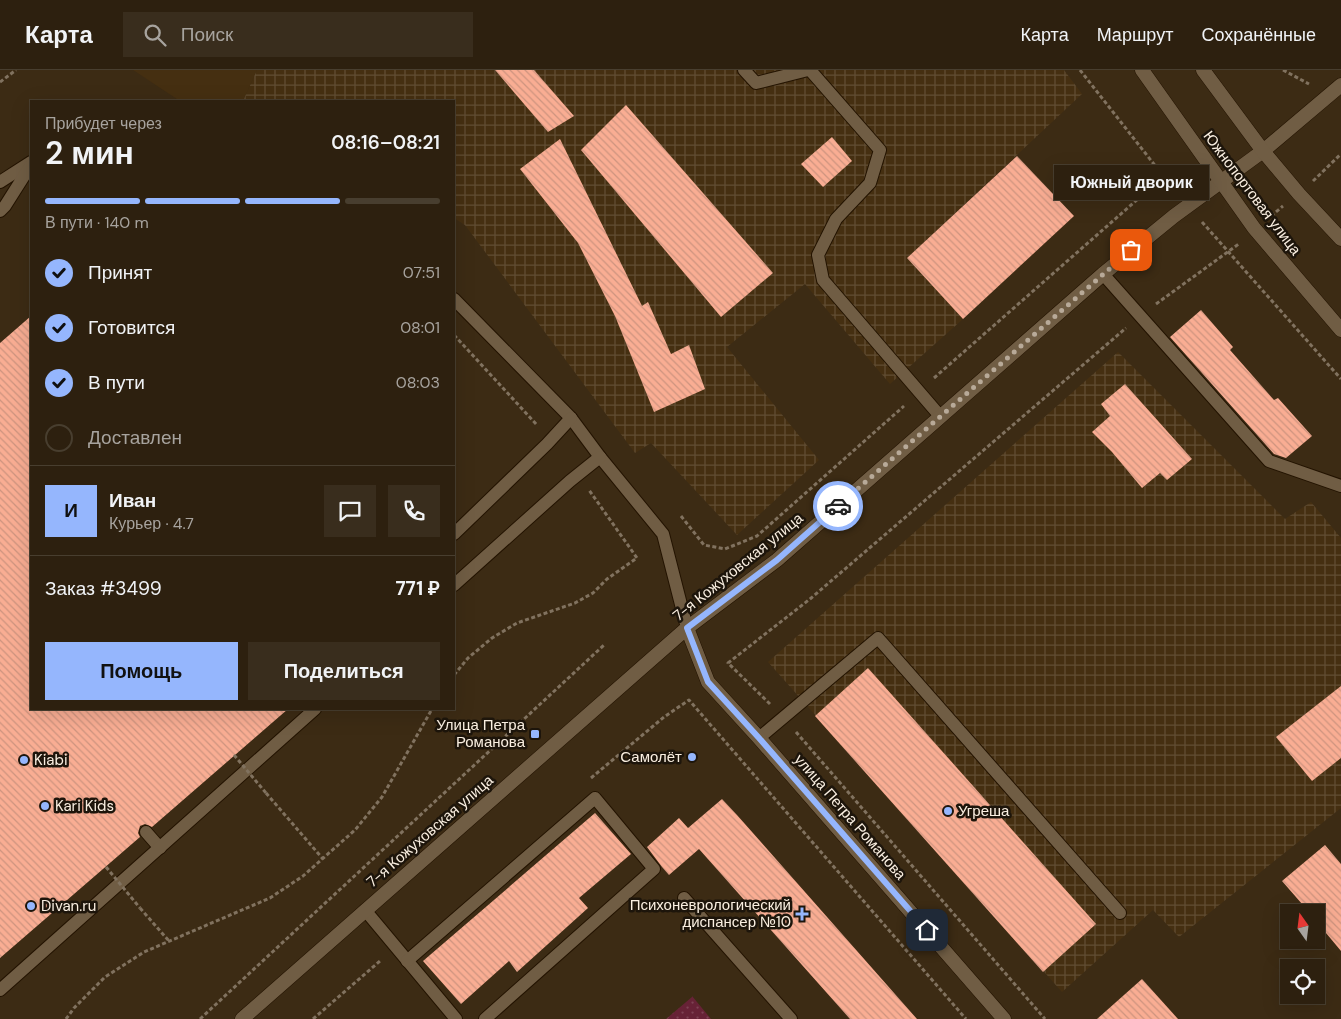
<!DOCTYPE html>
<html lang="ru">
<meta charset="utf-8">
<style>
:root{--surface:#2d200f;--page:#392d1d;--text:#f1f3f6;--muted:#a7a39e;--line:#483e2f;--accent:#95b6fd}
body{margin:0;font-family:"DM Sans",sans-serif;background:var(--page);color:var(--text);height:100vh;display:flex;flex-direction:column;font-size:19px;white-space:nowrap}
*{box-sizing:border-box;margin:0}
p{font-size:16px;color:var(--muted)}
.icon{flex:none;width:28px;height:28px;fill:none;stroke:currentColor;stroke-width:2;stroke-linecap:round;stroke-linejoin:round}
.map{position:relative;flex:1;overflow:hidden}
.details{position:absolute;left:30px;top:30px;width:425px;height:610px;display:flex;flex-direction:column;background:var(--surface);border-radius:0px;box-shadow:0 5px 20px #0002,0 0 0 1px var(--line)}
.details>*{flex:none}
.needle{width:32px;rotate:346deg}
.tools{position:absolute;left:1280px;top:834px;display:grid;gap:10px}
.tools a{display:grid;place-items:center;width:45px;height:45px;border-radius:0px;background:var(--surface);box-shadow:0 5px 20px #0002,0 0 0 1px var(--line);font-size:25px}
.pin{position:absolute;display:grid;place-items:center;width:42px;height:42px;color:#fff;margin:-21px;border-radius:10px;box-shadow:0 2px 8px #0006}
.courier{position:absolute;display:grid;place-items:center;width:50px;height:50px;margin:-25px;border:4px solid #95b6fd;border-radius:50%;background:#fff;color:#222;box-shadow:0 1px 6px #0007}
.bubble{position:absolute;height:35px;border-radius:0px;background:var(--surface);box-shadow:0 5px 20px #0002,0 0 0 1px var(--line);font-size:16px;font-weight:600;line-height:35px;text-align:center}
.summary em{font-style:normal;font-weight:600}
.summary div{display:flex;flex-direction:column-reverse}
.summary{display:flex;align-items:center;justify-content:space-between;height:85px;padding:0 15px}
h1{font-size:32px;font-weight:600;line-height:38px}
.bar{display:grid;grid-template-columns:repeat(4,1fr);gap:8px 5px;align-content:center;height:60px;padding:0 15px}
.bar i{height:6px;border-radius:4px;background:var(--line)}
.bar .selected{background:var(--accent)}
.bar p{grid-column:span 4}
.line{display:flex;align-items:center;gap:12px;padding:0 15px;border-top:1px solid var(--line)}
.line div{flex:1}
.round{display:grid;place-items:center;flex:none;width:52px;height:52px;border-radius:0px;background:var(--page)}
ol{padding:0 15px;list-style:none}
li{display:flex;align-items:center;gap:15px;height:55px}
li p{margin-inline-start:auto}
li .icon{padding:5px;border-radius:50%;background:var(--accent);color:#111;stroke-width:4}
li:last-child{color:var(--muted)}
li i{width:28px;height:28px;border:2px solid var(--line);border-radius:50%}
.action{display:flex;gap:10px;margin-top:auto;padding:10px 15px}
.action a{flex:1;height:58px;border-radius:0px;background:var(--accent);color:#111;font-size:20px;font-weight:600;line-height:58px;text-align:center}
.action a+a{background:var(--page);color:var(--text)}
header{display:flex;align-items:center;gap:30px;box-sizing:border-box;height:70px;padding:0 25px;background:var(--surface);border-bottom:1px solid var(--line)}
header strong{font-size:24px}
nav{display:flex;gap:28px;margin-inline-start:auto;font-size:18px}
.search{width:350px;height:45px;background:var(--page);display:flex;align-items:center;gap:12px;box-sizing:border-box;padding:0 18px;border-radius:0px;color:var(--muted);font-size:19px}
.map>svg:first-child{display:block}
.built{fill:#452f11}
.industrial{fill:url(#industrial-grid)}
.park{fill:url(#park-dots)}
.building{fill:url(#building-back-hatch)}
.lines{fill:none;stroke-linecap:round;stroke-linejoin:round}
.service-casing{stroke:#231300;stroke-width:14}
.minor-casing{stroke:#231300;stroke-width:15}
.tertiary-casing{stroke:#231300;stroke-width:15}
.secondary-casing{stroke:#231300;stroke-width:15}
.path{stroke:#81725f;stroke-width:3;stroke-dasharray:4 2.5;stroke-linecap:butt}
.service{stroke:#705d44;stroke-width:12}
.minor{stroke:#705d44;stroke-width:14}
.tertiary{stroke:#705d44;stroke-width:14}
.secondary{stroke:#705d44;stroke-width:14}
.path-bridge{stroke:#81725f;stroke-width:3;stroke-dasharray:4 2.5;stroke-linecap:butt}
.done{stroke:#b8aa99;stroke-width:5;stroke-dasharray:0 9}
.route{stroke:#95b6fd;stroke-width:6}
.poi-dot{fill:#95b6fd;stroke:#1d150b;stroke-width:2}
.labels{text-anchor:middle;stroke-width:5;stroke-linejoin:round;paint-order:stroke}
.street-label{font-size:15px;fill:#faefe1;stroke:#1d150b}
.poi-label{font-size:15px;fill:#faefe1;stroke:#1d150b;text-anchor:start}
</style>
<header>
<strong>Карта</strong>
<div class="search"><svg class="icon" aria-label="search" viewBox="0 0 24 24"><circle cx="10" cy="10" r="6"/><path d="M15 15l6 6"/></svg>Поиск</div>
<nav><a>Карта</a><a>Маршрут</a><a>Сохранённые</a></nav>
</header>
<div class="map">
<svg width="1341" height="949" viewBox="0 0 1341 949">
<defs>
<pattern id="industrial-grid" width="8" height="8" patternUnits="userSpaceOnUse" patternTransform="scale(1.25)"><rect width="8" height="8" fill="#452f11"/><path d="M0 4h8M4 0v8" fill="none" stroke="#614d33"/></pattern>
<pattern id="park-dots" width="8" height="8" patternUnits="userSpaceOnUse" patternTransform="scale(1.25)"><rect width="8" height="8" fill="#672236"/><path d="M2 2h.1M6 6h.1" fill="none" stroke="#7e4253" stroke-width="1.8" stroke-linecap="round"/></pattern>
<pattern id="building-back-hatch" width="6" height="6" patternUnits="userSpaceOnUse" patternTransform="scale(1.25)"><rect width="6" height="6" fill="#f9ad93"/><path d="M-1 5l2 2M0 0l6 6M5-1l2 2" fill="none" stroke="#ce947f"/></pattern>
</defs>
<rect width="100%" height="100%" fill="#3c2b14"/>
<polygon class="built" points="133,0 257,0 243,31 180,31"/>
<g class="industrial">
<polygon points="257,0 1064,0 1082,24 907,188 963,249 890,314 805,214 727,277 819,390 737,465 651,373 635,383 465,155 454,148 454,31 243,31"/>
<polygon points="1118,282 1285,449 1311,432 1341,468 1341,738 1179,867 1153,840 1062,922 768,592"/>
</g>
<polygon class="park" points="692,926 711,949 666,949 692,927"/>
<g class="building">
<polygon points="495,0 534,0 574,46 548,62"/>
<polygon points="626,35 773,203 721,247 581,80"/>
<polygon points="832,67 852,91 823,117 801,94"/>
<polygon points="560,69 642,236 648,232 671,284 689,275 705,319 654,342 615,246 578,173 520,99"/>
<polygon points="1017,86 1074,146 963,249 907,188"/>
<polygon points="1201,240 1233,277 1230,280 1274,330 1278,328 1312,366 1286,388 1274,384 1170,267"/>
<polygon points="31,246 31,639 288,639 152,757 145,754 140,756 138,763 140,767 0,888 0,273"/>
<polygon points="1125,314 1192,389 1167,410 1160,403 1142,418 1112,382 1092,362 1110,346 1101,334"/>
<polygon points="868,598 1096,854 1043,902 815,646"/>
<polygon points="1341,616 1341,688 1312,711 1276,667"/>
<polygon points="722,729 737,745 917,949 850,949 699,779 669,805 662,797 647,777 679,748 688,758"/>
<polygon points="595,743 631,784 579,828 588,838 517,902 509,891 461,934 423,891"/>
<polygon points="1325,775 1341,794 1341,881 1316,851 1316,842 1309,842 1282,811"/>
<polygon points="1142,909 1178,949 1097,949"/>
</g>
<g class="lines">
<g class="service-casing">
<g id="service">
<polyline points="744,0 756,13 808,0"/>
<polyline points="810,0 880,80 870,113 836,149 818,185 823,210 940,346"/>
<polyline points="0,112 31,92"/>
<polyline points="0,141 5,136 31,95"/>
<polyline points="1103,204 1269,391 1341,416"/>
<polyline points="454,229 571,348 600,387 663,464 687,558"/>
<polyline points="454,464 547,374 571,348"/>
<polyline points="454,515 570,411 600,387"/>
<polyline points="759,668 878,568 1120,843"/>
<polyline points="146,762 160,778"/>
<polyline points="684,828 791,949"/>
<polyline points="365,840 456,949"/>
<polyline points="407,891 595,728 654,799 485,949"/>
<polyline points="0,920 315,639"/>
</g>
</g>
<g class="minor-casing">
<polyline id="minor" points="687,558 708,612 759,668 1004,949"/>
</g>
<g class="tertiary-casing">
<polyline id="tertiary" points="242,949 687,558 777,490 1103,204 1174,146 1263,81 1341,15"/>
</g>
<g class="secondary-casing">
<g id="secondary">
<polyline points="1142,0 1254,158 1341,260"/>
<polyline points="1203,0 1263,81 1299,124 1341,169"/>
</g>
</g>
<g class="path">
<polyline points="1080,0 1175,121"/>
<polyline points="1283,0 1309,14"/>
<polyline points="0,12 16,0"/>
<polyline points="1313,111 1341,84"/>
<polyline points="1271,146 1283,136"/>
<polyline points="1202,152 1341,309"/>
<polyline points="1156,234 1240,173"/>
<polyline points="454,265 537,355"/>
<polyline points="934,308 1163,107"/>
<polyline points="681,446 704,475 725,479 757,466 904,336"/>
<polyline points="454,605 468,588 492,568 517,553 575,533 593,523 607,509 637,488 589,420"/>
<polyline points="770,634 728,593 810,529 1126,258"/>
<polyline points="796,662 1045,949"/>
<polyline points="591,708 664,647 689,630 966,949"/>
<polyline points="266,723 323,789"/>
<polyline points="140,838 169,871"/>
<polyline points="66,949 74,938 105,907 144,882 270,828 303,806 355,760 382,727 432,639"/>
<polyline points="200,949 604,575"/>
<polyline points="313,949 380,891"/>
</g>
<use href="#service" class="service"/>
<use href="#minor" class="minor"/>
<use href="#tertiary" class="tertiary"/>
<use href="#secondary" class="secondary"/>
<g class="path-bridge">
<polyline points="234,685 266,723"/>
<polyline points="106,797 140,838"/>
</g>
</g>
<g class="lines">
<polyline class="done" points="838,436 1131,180"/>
<polyline class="route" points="838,436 777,490 687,558 708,612 759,668 927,860"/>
</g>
<g class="poi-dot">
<rect x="530" y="659" width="10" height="10" rx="2.5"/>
<circle cx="692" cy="687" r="5"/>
<circle cx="24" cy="690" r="5"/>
<circle cx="45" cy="736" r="5"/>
<circle cx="948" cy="741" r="5"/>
<circle cx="31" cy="836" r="5"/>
<path d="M799.5 836.5h5v5h5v5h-5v5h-5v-5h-5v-5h5z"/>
</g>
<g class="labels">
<g class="street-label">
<text transform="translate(1252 123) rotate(53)" y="5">Южнопортовая улица</text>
<text transform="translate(738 497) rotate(-39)" y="5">7-я Кожуховская улица</text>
<text transform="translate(850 747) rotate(49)" y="5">улица Петра Романова</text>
<text transform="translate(430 761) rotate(-41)" y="5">7-я Кожуховская улица</text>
</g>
<g class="poi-label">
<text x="525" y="660" text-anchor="end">Улица Петра<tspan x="525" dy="17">Романова</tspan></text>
<text x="682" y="692" text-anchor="end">Самолёт</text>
<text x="34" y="695">Kiabi</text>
<text x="55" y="741">Kari Kids</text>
<text x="958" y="746">Угреша</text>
<text x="791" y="840" text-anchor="end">Психоневрологический<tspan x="791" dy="17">диспансер №10</tspan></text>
<text x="41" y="841">Divan.ru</text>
</g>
</g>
</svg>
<div class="tools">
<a><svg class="needle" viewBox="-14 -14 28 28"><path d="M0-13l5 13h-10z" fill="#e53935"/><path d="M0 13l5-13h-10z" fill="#a7a39e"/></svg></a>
<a><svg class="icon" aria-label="locate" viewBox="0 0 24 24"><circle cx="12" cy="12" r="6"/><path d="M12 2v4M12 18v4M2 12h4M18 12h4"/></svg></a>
</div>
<div class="pin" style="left:1131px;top:180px;background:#ea580c"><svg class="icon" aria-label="bag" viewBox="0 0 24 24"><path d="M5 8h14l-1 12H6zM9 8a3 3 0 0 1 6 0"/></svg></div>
<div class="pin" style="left:927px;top:860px;background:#1f2937"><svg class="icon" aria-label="home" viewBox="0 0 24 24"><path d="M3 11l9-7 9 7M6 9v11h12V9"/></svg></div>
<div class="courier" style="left:838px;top:436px"><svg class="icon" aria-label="car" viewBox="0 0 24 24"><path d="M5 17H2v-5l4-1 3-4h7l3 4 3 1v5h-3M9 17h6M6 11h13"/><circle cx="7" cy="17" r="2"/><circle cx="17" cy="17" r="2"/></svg></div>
<div class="bubble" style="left:1054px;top:95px;width:155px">Южный дворик</div>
<section class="details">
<div class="summary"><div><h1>2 мин</h1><p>Прибудет через</p></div><em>08:16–08:21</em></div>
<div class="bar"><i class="selected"></i><i class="selected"></i><i class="selected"></i><i></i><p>В пути · 140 m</p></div>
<ol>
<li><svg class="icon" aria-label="check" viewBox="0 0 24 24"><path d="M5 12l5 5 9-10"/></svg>Принят<p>07:51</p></li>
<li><svg class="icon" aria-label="check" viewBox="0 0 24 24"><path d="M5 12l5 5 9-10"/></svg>Готовится<p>08:01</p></li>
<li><svg class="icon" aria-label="check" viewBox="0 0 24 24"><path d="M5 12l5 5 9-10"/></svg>В пути<p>08:03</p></li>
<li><i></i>Доставлен</li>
</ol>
<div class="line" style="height:90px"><b class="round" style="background:var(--accent);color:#111">И</b><div><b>Иван</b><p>Курьер · 4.7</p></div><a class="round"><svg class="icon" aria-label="chat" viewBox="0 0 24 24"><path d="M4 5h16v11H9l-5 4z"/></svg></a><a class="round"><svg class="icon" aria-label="phone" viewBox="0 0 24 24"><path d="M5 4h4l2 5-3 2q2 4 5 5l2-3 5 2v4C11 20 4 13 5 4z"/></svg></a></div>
<div class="line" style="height:65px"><div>Заказ #3499</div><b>771 ₽</b></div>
<div class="action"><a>Помощь</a><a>Поделиться</a></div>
</section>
</div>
